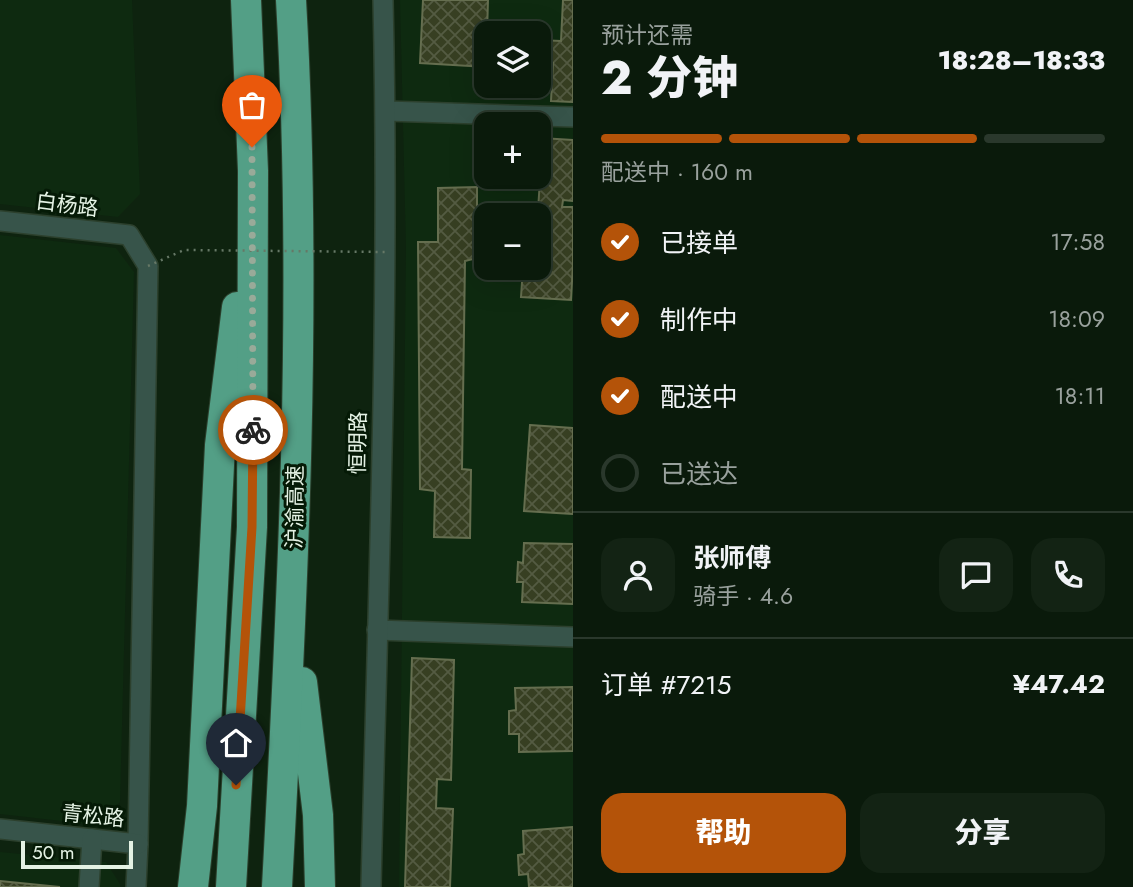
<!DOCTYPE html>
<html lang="zh">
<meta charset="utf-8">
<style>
:root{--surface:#0a1a0b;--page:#132314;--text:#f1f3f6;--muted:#99a19d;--line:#2a382c;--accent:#b45309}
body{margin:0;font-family:Jost,"Noto Sans SC",sans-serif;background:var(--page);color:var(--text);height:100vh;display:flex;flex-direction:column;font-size:26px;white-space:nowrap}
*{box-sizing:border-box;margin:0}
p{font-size:23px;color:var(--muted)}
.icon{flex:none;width:38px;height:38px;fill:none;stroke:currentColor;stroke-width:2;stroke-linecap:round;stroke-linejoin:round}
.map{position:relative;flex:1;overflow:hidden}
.sheet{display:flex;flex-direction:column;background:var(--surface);width:560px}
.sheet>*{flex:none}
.tools{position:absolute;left:474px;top:21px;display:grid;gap:14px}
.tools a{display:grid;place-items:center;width:77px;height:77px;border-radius:14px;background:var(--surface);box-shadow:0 7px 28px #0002,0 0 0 2px var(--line);font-size:35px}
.scale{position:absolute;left:21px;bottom:18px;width:112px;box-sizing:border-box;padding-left:7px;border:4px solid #e4f2e4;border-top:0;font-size:19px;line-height:24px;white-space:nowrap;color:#e4f2e4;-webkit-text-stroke:5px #051a06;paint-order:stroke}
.pin{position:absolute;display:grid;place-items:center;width:60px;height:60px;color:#fff;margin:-72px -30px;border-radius:50% 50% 50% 0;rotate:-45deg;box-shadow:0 0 7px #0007}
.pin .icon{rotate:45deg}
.courier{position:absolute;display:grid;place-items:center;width:70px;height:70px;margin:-35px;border:5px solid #b45309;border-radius:50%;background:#fff;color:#222;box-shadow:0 2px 9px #0007}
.headline em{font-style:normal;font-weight:800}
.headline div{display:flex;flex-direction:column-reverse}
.headline{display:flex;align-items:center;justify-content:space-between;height:119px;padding:0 28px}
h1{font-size:46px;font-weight:800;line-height:52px}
.bar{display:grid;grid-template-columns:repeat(4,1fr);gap:10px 7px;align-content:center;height:84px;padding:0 28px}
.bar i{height:9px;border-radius:5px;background:var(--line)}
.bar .current{background:var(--accent)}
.bar p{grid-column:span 4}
.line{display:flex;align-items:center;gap:18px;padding:0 28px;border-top:2px solid var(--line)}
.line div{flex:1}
.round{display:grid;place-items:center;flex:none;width:74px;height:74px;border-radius:21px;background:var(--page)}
ol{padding:0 28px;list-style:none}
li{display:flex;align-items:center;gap:21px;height:77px}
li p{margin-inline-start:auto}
li .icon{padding:7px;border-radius:50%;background:var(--accent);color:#fff;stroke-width:4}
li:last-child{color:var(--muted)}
li i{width:38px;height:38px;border:4px solid var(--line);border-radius:50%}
.primary-button{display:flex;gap:14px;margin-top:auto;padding:14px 28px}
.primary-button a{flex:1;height:80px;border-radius:21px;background:var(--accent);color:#fff;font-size:28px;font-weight:800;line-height:80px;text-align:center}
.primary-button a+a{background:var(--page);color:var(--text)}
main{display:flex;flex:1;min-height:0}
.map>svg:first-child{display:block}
.built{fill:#0e2a10;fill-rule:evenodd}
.building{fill:url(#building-cross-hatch);stroke:#656e4f;stroke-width:2}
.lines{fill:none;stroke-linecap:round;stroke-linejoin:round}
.minor-casing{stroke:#2c402d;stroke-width:22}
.highway-casing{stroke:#2c402d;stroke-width:32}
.minor{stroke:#37544a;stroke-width:19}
.highway{stroke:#539f86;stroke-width:30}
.path-bridge{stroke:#667866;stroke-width:2.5;stroke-dasharray:2 5;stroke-linecap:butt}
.done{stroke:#9a9;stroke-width:7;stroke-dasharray:0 12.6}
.route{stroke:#b45309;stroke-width:9}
.labels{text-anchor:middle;stroke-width:6;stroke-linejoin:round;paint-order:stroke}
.street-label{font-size:21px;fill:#e4f2e4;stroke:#051a06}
</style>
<main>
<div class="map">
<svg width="573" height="887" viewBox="0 0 573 887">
<defs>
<pattern id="building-cross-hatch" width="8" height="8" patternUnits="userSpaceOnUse" patternTransform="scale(1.75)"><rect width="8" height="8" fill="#373f22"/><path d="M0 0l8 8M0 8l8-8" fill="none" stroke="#545b42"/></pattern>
</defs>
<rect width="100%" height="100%" fill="#0e230f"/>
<g class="built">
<polygon points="0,0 132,0 140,194 118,217 0,204"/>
<path d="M400 0H573V887H399L406 249ZM486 33H539V86H486ZM486 124H539V177H486ZM486 215H539V268H486Z"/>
<polygon points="0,235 116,248 134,272 120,802 97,825 0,814"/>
<polygon points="0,852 106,862 120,884 120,887 0,887"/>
</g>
<g class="building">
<polygon points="423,0 488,0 486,67 420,63"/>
<polygon points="563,0 573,0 573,102 551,101 553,63 539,63 539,40 561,41"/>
<polygon points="541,138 573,140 573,201 563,200 562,207 573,207 573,263 571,300 521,297 523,268 539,268 539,215 526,215 526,210 538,210 540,180 529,179 529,177 539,177"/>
<polygon points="477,187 477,258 465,261 462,469 471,470 470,538 434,537 435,491 420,489 418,242 438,242 438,188"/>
<polygon points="530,425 573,428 573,514 524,511"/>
<polygon points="524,543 573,544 573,604 522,602 523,582 517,582 518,562 523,563"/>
<polygon points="412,658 454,660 451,780 437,779 436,808 453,809 450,887 405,887"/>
<polygon points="573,687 573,751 519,752 519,734 509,734 509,711 516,710 515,688"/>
<polygon points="573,827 573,887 529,887 528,874 519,875 518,855 524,854 523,831"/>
<polygon points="0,881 60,887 0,887"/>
</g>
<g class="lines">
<g class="minor-casing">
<g id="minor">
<polyline points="386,111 573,117"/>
<polyline points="0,221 129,235 148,266 138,844 136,887"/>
<polyline points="377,630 573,637"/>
<polyline points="0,829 138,844"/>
<polyline points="89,887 92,839"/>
<path d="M371 887C378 592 390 296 383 0"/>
</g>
</g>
<g class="highway-casing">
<g id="highway">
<polyline points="302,682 318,815 320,887"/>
<polyline points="193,887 202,806 220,445 237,307"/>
<polyline points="231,887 252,527 253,171 246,0"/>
<path d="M277 887C293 592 308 296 291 0"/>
</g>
</g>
<use href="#minor" class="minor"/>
<use href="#highway" class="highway"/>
<polyline class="path-bridge" points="148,266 184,250 385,252"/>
</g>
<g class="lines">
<polyline class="done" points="252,147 253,430"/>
<polyline class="route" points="236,785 252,527 253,430"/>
</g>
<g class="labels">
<g class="street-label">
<text transform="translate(67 205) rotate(7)" y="7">白杨路</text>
<text transform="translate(358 443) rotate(-89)" y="7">恒明路</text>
<text transform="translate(295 507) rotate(-89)" y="7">沪渝高速</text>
<text transform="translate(93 816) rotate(6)" y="7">青松路</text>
</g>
</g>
</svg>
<div class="tools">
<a><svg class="icon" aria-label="layers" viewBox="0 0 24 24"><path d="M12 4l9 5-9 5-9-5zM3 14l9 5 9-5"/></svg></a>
<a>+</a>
<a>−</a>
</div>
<div class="scale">50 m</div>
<div class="pin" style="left:252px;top:147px;background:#ea580c"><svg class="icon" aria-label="bag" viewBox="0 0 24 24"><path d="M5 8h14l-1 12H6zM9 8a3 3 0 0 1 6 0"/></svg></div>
<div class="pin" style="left:236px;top:785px;background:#1f2937"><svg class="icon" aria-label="home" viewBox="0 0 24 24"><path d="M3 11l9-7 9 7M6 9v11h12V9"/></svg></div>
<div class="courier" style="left:253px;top:430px"><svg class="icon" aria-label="bike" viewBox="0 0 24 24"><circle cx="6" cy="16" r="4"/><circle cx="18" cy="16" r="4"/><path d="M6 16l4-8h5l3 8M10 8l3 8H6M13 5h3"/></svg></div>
</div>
<section class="sheet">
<div class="headline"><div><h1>2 分钟</h1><p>预计还需</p></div><em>18:28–18:33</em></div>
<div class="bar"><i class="current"></i><i class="current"></i><i class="current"></i><i></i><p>配送中 · 160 m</p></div>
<ol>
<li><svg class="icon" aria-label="check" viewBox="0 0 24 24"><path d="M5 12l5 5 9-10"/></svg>已接单<p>17:58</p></li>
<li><svg class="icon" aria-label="check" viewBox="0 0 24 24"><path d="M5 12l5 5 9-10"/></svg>制作中<p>18:09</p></li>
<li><svg class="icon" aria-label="check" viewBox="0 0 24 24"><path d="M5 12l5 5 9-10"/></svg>配送中<p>18:11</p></li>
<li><i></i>已送达</li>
</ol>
<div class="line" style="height:126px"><a class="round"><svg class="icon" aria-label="person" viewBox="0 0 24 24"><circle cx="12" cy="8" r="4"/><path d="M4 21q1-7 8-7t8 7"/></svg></a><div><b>张师傅</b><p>骑手 · 4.6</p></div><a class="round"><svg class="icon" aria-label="chat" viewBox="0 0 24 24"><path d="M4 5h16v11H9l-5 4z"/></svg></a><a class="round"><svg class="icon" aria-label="phone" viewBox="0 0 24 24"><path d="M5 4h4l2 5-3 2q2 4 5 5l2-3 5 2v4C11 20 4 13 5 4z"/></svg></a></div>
<div class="line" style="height:91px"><div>订单 #7215</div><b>¥47.42</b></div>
<div class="primary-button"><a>帮助</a><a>分享</a></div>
</section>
</main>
